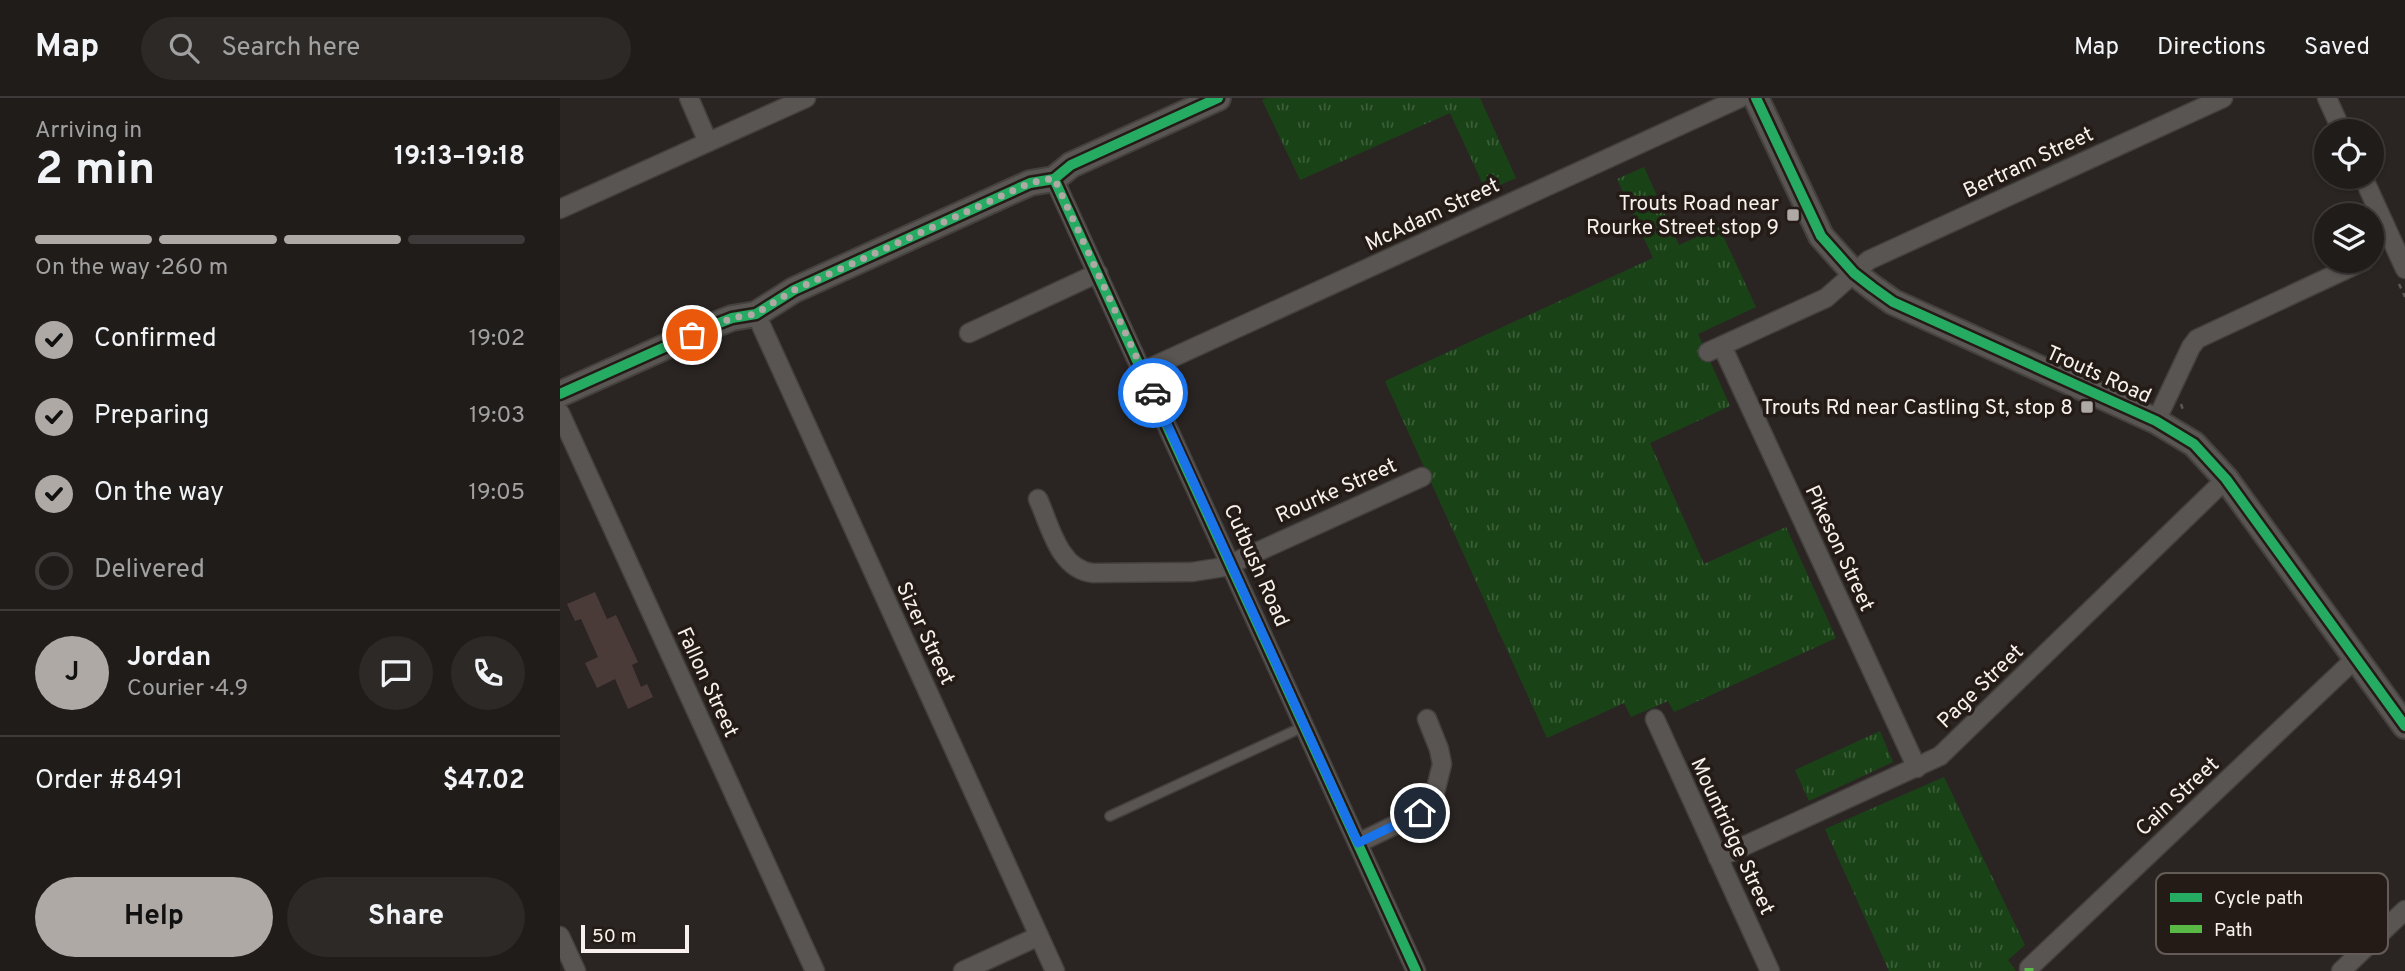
<!DOCTYPE html>
<meta charset="utf-8">
<style>
:root{--surface:#201c1a;--page:#2d2927;--text:#f1f3f6;--muted:#a2a1a2;--line:#3d3a39;--accent:#afa9a5}
body{margin:0;font-family:Overpass,sans-serif;background:var(--page);color:var(--text);height:100vh;display:flex;flex-direction:column;font-size:26px;white-space:nowrap}
*{box-sizing:border-box;margin:0}
p{font-size:23px;color:var(--muted)}
.icon{flex:none;width:38px;height:38px;fill:none;stroke:currentColor;stroke-width:2;stroke-linecap:round;stroke-linejoin:round}
.map{position:relative;flex:1;overflow:hidden}
.sheet{display:flex;flex-direction:column;background:var(--surface);width:560px}
.sheet>*{flex:none}
.buttons{position:absolute;left:1754px;top:21px;display:grid;gap:14px}
.buttons a{display:grid;place-items:center;width:70px;height:70px;border-radius:50%;background:var(--surface);box-shadow:0 2px 5px #0004,0 0 0 2px var(--line);font-size:35px}
.scale{position:absolute;left:21px;bottom:18px;width:108px;box-sizing:border-box;padding-left:7px;border:4px solid #f7f0ec;border-top:0;font-size:19px;line-height:24px;white-space:nowrap;color:#f7f0ec;-webkit-text-stroke:5px #241b16;paint-order:stroke}
.pin{position:absolute;display:grid;place-items:center;width:60px;height:60px;color:#fff;margin:-30px;border:4px solid #fff;border-radius:50%;box-shadow:0 2px 7px #0007}
.courier{position:absolute;display:grid;place-items:center;width:70px;height:70px;margin:-35px;border:5px solid #1a73e8;border-radius:50%;background:#fff;color:#222;box-shadow:0 2px 9px #0007}
.head em{font-style:normal;font-weight:700}
.head div{display:flex;flex-direction:column-reverse}
.head{display:flex;align-items:center;justify-content:space-between;height:119px;padding:0 35px}
h1{font-size:46px;font-weight:700;line-height:52px}
.bar{display:grid;grid-template-columns:repeat(4,1fr);gap:10px 7px;align-content:center;height:84px;padding:0 35px}
.bar i{height:9px;border-radius:5px;background:var(--line)}
.bar .current{background:var(--accent)}
.bar p{grid-column:span 4}
.line{display:flex;align-items:center;gap:18px;padding:0 35px;border-top:2px solid var(--line)}
.line div{flex:1}
.round{display:grid;place-items:center;flex:none;width:74px;height:74px;border-radius:37px;background:var(--page)}
ol{padding:0 35px;list-style:none}
li{display:flex;align-items:center;gap:21px;height:77px}
li p{margin-inline-start:auto}
li .icon{padding:7px;border-radius:50%;background:var(--accent);color:#111;stroke-width:4}
li:last-child{color:var(--muted)}
li i{width:38px;height:38px;border:4px solid var(--line);border-radius:50%}
.action{display:flex;gap:14px;margin-top:auto;padding:14px 35px}
.action a{flex:1;height:80px;border-radius:42px;background:var(--accent);color:#111;font-size:28px;font-weight:700;line-height:80px;text-align:center}
.action a+a{background:var(--page);color:var(--text)}
header{display:flex;align-items:center;gap:42px;box-sizing:border-box;height:98px;padding:0 35px;background:var(--surface);border-bottom:2px solid var(--line)}
header strong{font-size:33px}
nav{display:flex;gap:38px;margin-inline-start:auto;font-size:24px}
.search{width:490px;height:63px;background:var(--page);display:flex;align-items:center;gap:18px;box-sizing:border-box;padding:0 24px;border-radius:38px;color:var(--muted);font-size:26px}
main{display:flex;flex:1;min-height:0}
.map>svg:first-child{display:block}
.grass{fill:url(#grass-tufts)}
.building{fill:#4b3b38}
.lines{fill:none;stroke-linecap:round;stroke-linejoin:round}
.lane-casing{stroke:#44403d;stroke-width:12}
.street-casing{stroke:#44403d;stroke-width:21}
.secondary-casing{stroke:#44403d;stroke-width:28}
.path{stroke:#5a5755;stroke-width:2.5;stroke-dasharray:5 5;stroke-linecap:butt}
.lane{stroke:#595552;stroke-width:9}
.street{stroke:#595552;stroke-width:18}
.secondary{stroke:#595552;stroke-width:24}
.quiet{stroke:#58b947;stroke-width:9;stroke-dasharray:18 9;stroke-linecap:butt}
.cycleway-casing{stroke:#241b16;stroke-width:15}
.cycleway{stroke:#26ab63;stroke-width:10}
.done{stroke:#afa9a5;stroke-width:7;stroke-dasharray:0 12.6}
.route{stroke:#1a73e8;stroke-width:9}
.poi-dot{fill:#afa9a5;stroke:#241b16;stroke-width:2.5}
.labels{text-anchor:middle;stroke-width:7;stroke-linejoin:round;paint-order:stroke}
.street-label{font-size:21px;fill:#f7f0ec;stroke:#241b16}
.poi-label{font-size:21px;fill:#f7f0ec;stroke:#241b16;text-anchor:end}
.key{fill:#241b16;stroke:#635b56;stroke-width:2}
.key-label{font-size:19px;fill:#f7f0ec}
</style>
<header>
<strong>Map</strong>
<div class="search"><svg class="icon" aria-label="search" viewBox="0 0 24 24"><circle cx="10" cy="10" r="6"/><path d="M15 15l6 6"/></svg>Search here</div>
<nav><a>Map</a><a>Directions</a><a>Saved</a></nav>
</header>
<main>
<section class="sheet">
<div class="head"><div><h1>2 min</h1><p>Arriving in</p></div><em>19:13–19:18</em></div>
<div class="bar"><i class="current"></i><i class="current"></i><i class="current"></i><i></i><p>On the way · 260 m</p></div>
<ol>
<li><svg class="icon" aria-label="check" viewBox="0 0 24 24"><path d="M5 12l5 5 9-10"/></svg>Confirmed<p>19:02</p></li>
<li><svg class="icon" aria-label="check" viewBox="0 0 24 24"><path d="M5 12l5 5 9-10"/></svg>Preparing<p>19:03</p></li>
<li><svg class="icon" aria-label="check" viewBox="0 0 24 24"><path d="M5 12l5 5 9-10"/></svg>On the way<p>19:05</p></li>
<li><i></i>Delivered</li>
</ol>
<div class="line" style="height:126px"><b class="round" style="background:var(--accent);color:#111">J</b><div><b>Jordan</b><p>Courier · 4.9</p></div><a class="round"><svg class="icon" aria-label="chat" viewBox="0 0 24 24"><path d="M4 5h16v11H9l-5 4z"/></svg></a><a class="round"><svg class="icon" aria-label="phone" viewBox="0 0 24 24"><path d="M5 4h4l2 5-3 2q2 4 5 5l2-3 5 2v4C11 20 4 13 5 4z"/></svg></a></div>
<div class="line" style="height:91px"><div>Order #8491</div><b>$47.02</b></div>
<div class="action"><a>Help</a><a>Share</a></div>
</section>
<div class="map">
<svg width="1845" height="873" viewBox="0 0 1845 873">
<defs>
<pattern id="grass-tufts" width="24" height="20" patternUnits="userSpaceOnUse" patternTransform="scale(1.75)"><rect width="24" height="20" fill="#194317"/><path d="M3 7l-1-3M5 7V3M7 7l1-3M15 17l-1-3M17 17v-4M19 17l1-3" fill="none" stroke="#3b5e39"/></pattern>
</defs>
<rect width="100%" height="100%" fill="#2a2522"/>
<g class="grass">
<polygon points="706,0 920,0 956,80 926,93 890,15 740,82 702,2"/>
<polygon points="1084,69 1119,147 1159,129 1196,209 1138,236 1170,308 1090,345 1144,466 1226,429 1276,540 1114,614 1108,603 1071,619 1064,605 987,640 825,283 1093,160 1057,81"/>
<polygon points="1320,633 1333,664 1249,703 1235,672"/>
<polygon points="1384,679 1465,847 1448,862 1456,873 1329,873 1265,731"/>
</g>
<polygon class="building" points="35,494 47,521 56,517 78,564 72,567 81,589 87,586 93,599 68,611 55,581 37,590 25,565 38,559 21,521 15,523 7,506"/>
<g class="lines">
<g class="lane-casing">
<polyline id="lane" points="550,718 745,628"/>
</g>
<g class="street-casing">
<g id="street">
<polyline points="129,0 148,44"/>
<polyline points="1767,0 1782,33"/>
<polyline points="1803,79 1845,171"/>
<polyline points="494,81 856,873"/>
<polyline points="0,111 246,0"/>
<polyline points="196,216 495,873"/>
<polyline points="409,235 538,175"/>
<polyline points="1162,248 1357,670"/>
<polyline points="1148,254 1266,200 1309,162 1663,0"/>
<polyline points="583,273 1180,0"/>
<polyline points="0,315 255,873"/>
<polyline points="1596,323 1631,249 1637,241 1804,163"/>
<path d="M478 401C490 427 499 472 533 475L632 474 664 469 862 379"/>
<polyline points="1095,621 1210,873"/>
<polyline points="798,745 860,715 873,703 882,666 879,651 867,621"/>
<polyline points="1158,760 1380,658 1666,381"/>
<polyline points="0,838 16,873"/>
<polyline points="1469,870 1796,560"/>
<polyline points="403,873 479,838"/>
<polyline points="1781,873 1845,812"/>
</g>
</g>
<g class="secondary-casing">
<g id="secondary">
<polyline points="1196,0 1261,138 1294,175 1312,189 1333,204 1596,323 1634,346 1666,381 1845,628"/>
<polyline points="0,296 154,227 172,220 196,216 234,192 470,85 494,81 511,67 658,0"/>
</g>
</g>
<g class="path">
<polyline points="1839,186 1845,199"/>
<polyline points="1621,306 1624,315"/>
</g>
<use href="#lane" class="lane"/>
<use href="#street" class="street"/>
<use href="#secondary" class="secondary"/>
<polyline class="quiet" points="1469,873 1469,870"/>
<g class="cycleway-casing">
<g id="cycleway">
<polyline points="1196,0 1261,138 1294,175 1312,189 1333,204 1596,323 1634,346 1666,381 1845,628"/>
<polyline points="494,81 856,873"/>
<polyline points="0,296 154,227 172,220 196,216 234,192 470,85 494,81 511,67 658,0"/>
</g>
</g>
<use href="#cycleway" class="cycleway"/>
</g>
<g class="lines">
<polyline class="done" points="132,237 172,220 195,216 234,192 470,85 494,80 593,295"/>
<polyline class="route" points="593,295 798,745 860,715"/>
</g>
<g class="poi-dot">
<rect x="1226" y="110" width="14" height="14" rx="3.5"/>
<rect x="1520" y="302" width="14" height="14" rx="3.5"/>
</g>
<g class="labels">
<g class="street-label">
<text transform="translate(1468 64) rotate(-25)" y="7">Bertram Street</text>
<text transform="translate(872 116) rotate(-25)" y="7">McAdam Street</text>
<text transform="translate(1539 276) rotate(24)" y="7">Trouts Road</text>
<text transform="translate(776 392) rotate(-24)" y="7">Rourke Street</text>
<text transform="translate(1280 450) rotate(65)" y="7">Pikeson Street</text>
<text transform="translate(697 467) rotate(66)" y="7">Cutbush Road</text>
<text transform="translate(366 535) rotate(65)" y="7">Sizer Street</text>
<text transform="translate(148 584) rotate(65)" y="7">Fallon Street</text>
<text transform="translate(1420 588) rotate(-44)" y="7">Page Street</text>
<text transform="translate(1617 698) rotate(-43)" y="7">Cain Street</text>
<text transform="translate(1173 738) rotate(65)" y="7">Mountridge Street</text>
</g>
<g class="poi-label">
<text x="1219" y="112">Trouts Road near<tspan x="1219" dy="24">Rourke Street stop 9</tspan></text>
<text x="1513" y="316">Trouts Rd near Castling St, stop 8</text>
</g>
</g>
<rect x="1596" y="775" width="232" height="81" rx="10" class="key"/>
<rect x="1610" y="795" width="32" height="9" fill="#26ab63"/>
<rect x="1610" y="827" width="32" height="8" fill="#58b947"/>
<g class="key-label">
<text x="1654" y="806">Cycle path</text>
<text x="1654" y="838">Path</text>
</g>
</svg>
<div class="buttons">
<a><svg class="icon" aria-label="locate" viewBox="0 0 24 24"><circle cx="12" cy="12" r="6"/><path d="M12 2v4M12 18v4M2 12h4M18 12h4"/></svg></a>
<a><svg class="icon" aria-label="layers" viewBox="0 0 24 24"><path d="M12 4l9 5-9 5-9-5zM3 14l9 5 9-5"/></svg></a>
</div>
<div class="scale">50 m</div>
<div class="pin" style="left:132px;top:237px;background:#ea580c"><svg class="icon" aria-label="bag" viewBox="0 0 24 24"><path d="M5 8h14l-1 12H6zM9 8a3 3 0 0 1 6 0"/></svg></div>
<div class="pin" style="left:860px;top:715px;background:#1f2937"><svg class="icon" aria-label="home" viewBox="0 0 24 24"><path d="M3 11l9-7 9 7M6 9v11h12V9"/></svg></div>
<div class="courier" style="left:593px;top:295px"><svg class="icon" aria-label="car" viewBox="0 0 24 24"><path d="M5 17H2v-5l4-1 3-4h7l3 4 3 1v5h-3M9 17h6M6 11h13"/><circle cx="7" cy="17" r="2"/><circle cx="17" cy="17" r="2"/></svg></div>
</div>
</main>
